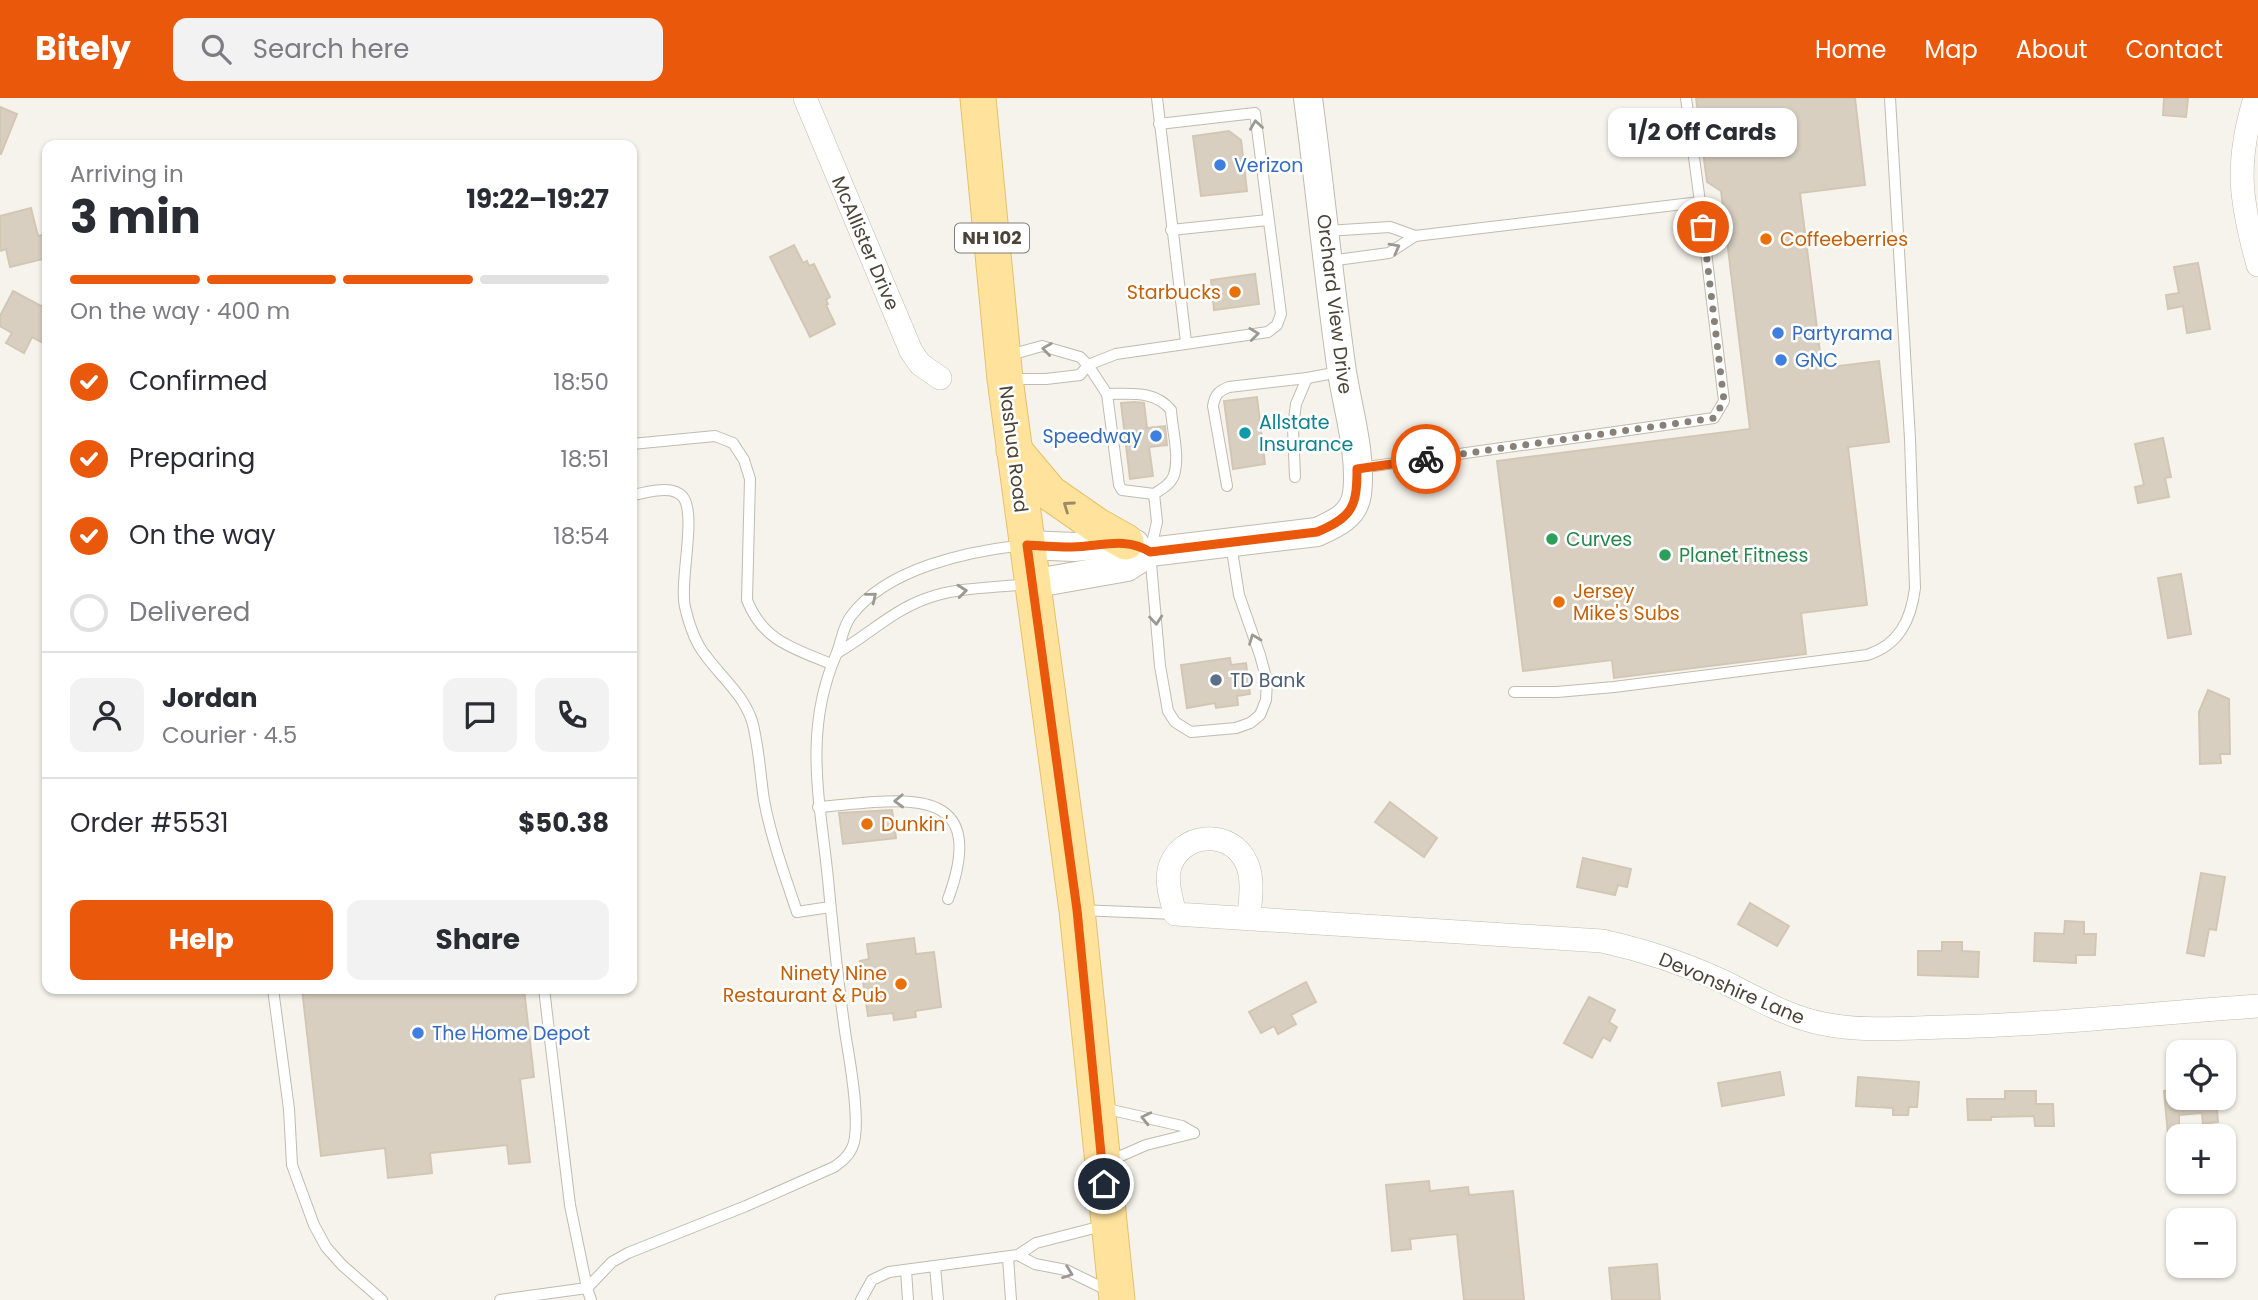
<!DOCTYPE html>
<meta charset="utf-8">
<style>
:root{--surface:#fff;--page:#f2f2f3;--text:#2b2b33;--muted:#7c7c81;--line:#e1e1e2;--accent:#ea580c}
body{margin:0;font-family:Poppins,sans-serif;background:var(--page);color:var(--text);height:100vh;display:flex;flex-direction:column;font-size:26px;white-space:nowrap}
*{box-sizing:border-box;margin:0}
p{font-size:23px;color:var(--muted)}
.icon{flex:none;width:38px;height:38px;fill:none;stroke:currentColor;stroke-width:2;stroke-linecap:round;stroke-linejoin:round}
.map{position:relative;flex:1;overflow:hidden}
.drawer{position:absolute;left:42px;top:42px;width:595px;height:854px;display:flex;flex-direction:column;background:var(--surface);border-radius:14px;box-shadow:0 2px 5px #0004}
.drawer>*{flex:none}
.controls{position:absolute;left:2166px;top:942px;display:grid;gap:14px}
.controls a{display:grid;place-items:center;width:70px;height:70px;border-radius:14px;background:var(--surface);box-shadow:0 2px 5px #0004;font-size:35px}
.pin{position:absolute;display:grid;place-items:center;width:60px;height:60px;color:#fff;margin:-30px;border:4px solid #fff;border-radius:50%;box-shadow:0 2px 7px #0007}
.courier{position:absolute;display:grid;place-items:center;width:70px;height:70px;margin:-35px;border:5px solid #ea580c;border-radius:50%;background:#fff;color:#222;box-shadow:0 2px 9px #0007}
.bubble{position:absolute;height:49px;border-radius:14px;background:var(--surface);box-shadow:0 2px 5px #0004;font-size:23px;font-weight:700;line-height:49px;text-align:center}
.head em{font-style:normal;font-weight:700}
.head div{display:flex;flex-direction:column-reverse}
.head{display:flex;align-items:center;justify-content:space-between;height:119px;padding:0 28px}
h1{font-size:46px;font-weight:700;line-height:52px}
.bar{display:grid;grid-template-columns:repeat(4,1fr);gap:10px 7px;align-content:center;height:84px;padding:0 28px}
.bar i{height:9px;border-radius:5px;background:var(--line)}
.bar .on{background:var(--accent)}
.bar p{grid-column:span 4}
.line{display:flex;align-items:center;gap:18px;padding:0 28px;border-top:2px solid var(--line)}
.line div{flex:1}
.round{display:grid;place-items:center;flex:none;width:74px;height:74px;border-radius:14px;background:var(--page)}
ol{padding:0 28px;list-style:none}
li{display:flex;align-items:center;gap:21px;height:77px}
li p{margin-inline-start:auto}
li .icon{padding:7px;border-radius:50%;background:var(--accent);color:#fff;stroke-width:4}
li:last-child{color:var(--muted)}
li i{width:38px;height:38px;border:4px solid var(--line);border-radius:50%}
.action{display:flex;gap:14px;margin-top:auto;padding:14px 28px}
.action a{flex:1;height:80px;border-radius:14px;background:var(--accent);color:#fff;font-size:28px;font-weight:700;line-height:80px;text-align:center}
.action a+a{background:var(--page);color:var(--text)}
header{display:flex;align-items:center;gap:42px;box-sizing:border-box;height:98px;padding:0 35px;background:var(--accent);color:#fff}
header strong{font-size:33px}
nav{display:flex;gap:38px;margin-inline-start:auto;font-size:24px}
.search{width:490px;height:63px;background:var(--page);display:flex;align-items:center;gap:18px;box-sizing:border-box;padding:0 24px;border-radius:14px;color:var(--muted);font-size:26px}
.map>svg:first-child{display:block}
.building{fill:#d8cfc1;stroke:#d3c7b4;stroke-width:2}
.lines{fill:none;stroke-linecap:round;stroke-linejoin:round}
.service-casing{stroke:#c2bbae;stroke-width:12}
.minor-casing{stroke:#c2bbae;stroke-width:24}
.tertiary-casing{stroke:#c2bbae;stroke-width:30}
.primary-casing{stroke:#e6c16a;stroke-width:37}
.service{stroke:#fff;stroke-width:10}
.minor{stroke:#fff;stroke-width:23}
.tertiary{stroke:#fff;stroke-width:28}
.primary{stroke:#ffe39c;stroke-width:35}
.oneway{stroke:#9c9892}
.oneway2{stroke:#9c8c66}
.done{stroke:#878178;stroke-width:7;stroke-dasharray:0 12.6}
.route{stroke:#ea580c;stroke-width:9}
.shop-dot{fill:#3f7fe0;stroke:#fff;stroke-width:2.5}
.food-dot{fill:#e8710a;stroke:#fff;stroke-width:2.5}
.culture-dot{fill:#0f9aa8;stroke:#fff;stroke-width:2.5}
.leisure-dot{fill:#2e9e5b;stroke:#fff;stroke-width:2.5}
.service-dot{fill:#5c6f8a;stroke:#fff;stroke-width:2.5}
.labels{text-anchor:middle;stroke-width:5;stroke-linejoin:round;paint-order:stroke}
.shield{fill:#fff;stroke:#817c74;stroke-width:2}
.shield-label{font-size:18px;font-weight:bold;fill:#4b4439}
.shop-label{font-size:19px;fill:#366cbe;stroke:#fff;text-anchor:start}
.food-label{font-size:19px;fill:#c56008;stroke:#fff;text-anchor:start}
.street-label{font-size:19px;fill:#4b4439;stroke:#fff}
.culture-label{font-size:19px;fill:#0d838f;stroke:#fff;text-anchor:start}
.leisure-label{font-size:19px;fill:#27864d;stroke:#fff;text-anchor:start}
.service-label{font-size:19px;fill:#4e5e75;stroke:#fff;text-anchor:start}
</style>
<header>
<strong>Bitely</strong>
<div class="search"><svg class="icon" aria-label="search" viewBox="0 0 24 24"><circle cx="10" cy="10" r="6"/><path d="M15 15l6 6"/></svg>Search here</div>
<nav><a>Home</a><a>Map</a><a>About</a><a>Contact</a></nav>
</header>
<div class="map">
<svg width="2258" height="1202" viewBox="0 0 2258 1202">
<rect width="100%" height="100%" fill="#f6f3ec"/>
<g class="building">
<polygon points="1696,0 1855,0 1865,87 1800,95 1822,270 1879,263 1889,344 1848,349 1867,507 1801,515 1806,556 1614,580 1612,562 1523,573 1497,363 1750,331 1721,93 1707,84"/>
<polygon points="2164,0 2188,0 2186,19 2163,17"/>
<polygon points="0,9 17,16 1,56 0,56"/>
<polygon points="1229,33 1241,42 1247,93 1201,98 1193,38"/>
<polygon points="31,110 38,138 47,136 47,160 10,169 6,151 0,153 0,118"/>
<polygon points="794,147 803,165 807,163 809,168 814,166 830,199 826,202 828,206 826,207 835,226 810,239 770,159"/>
<polygon points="2198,165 2210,231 2187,235 2183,208 2168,211 2166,197 2179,195 2174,169"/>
<polygon points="1255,176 1259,206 1214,212 1211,182"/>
<polygon points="13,193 47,211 47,247 32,239 24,255 6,245 12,235 0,228 0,218"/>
<polygon points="1257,299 1265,366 1233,371 1224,303"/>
<polygon points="1135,304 1144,305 1147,330 1165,328 1167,347 1149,349 1153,378 1130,381 1121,305"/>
<polygon points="2163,340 2171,379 2165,380 2169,399 2138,405 2135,389 2144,387 2135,346"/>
<polygon points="2181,476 2191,536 2168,540 2158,480"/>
<polygon points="1230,560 1231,567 1246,565 1250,596 1237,598 1238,607 1216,610 1215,605 1187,610 1181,567"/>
<polygon points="2208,592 2229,601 2230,656 2220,656 2221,665 2200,666 2199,614"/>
<polygon points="1390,704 1437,740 1424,759 1375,724"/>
<polygon points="892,712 896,740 843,746 839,715"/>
<polygon points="1583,760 1631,771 1627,789 1618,787 1615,797 1577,789"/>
<polygon points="2201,775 2225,779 2216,832 2209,831 2204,858 2187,855"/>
<polygon points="1750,805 1789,828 1777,848 1738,826"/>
<polygon points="2065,823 2084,824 2084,836 2096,836 2095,857 2076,857 2076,865 2034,863 2035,835 2064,836"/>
<polygon points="914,840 916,856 934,854 941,909 915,913 916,919 894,922 893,915 868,918 860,863 869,861 867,846"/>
<polygon points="1942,844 1962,844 1962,853 1979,854 1978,879 1918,877 1918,853 1942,853"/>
<polygon points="1306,884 1316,904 1291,917 1296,926 1278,936 1274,928 1261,935 1249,914"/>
<polygon points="302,891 524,891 534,979 520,981 530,1064 509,1066 507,1047 430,1055 432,1075 388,1080 385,1050 321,1058"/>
<polygon points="1589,899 1615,912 1609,924 1617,929 1610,943 1603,939 1592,960 1564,945"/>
<polygon points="1780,974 1784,997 1722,1008 1718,985"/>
<polygon points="1858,979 1919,984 1917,1009 1909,1009 1908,1017 1893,1017 1893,1010 1856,1008"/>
<polygon points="2179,991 2179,999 2216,999 2218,1024 2203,1026 2202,1015 2179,1017 2179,1036 2168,1037 2164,993"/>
<polygon points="2005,993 2036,993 2036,1006 2053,1006 2054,1028 2035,1028 2034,1018 1991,1019 1991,1022 1968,1022 1967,1001 2005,1001"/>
<polygon points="1429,1083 1430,1093 1468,1089 1469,1097 1513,1093 1524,1202 1464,1202 1457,1136 1410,1141 1411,1151 1392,1153 1386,1087"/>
<polygon points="1657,1166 1660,1202 1612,1202 1609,1170"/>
</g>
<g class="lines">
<g class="service-casing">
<g id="service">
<polyline points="1157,0 1186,244"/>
<polyline points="1686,0 1700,104"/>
<polyline points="1171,132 1268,122"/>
<polyline points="1326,133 1390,129 1415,138 1389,155 1329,163"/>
<path d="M1006 258 1042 248 1080 259 1088 267 1107 296C1130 296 1155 292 1171 312 1172 331 1180 358 1174 377 1171 386 1162 391 1154 396L1157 424 1150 454 1160 568 1168 613 1175 624 1191 634 1236 630 1250 625 1260 617 1266 602 1267 583 1260 557 1239 497 1231 446"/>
<polyline points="1011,281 1046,281 1080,277 1088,267 1116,256 1268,234 1277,227 1281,216 1255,15 1159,26"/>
<polyline points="1107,296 1119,387 1122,392 1154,396"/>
<path d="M632 346 715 338 733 345 744 362 750 381 747 502C763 543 793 550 831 566"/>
<polyline points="1360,370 1714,320 1724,303 1700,104 1415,138"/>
<polyline points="1295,379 1293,329 1296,306 1307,280"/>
<path d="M1227 388 1213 308C1215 296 1219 293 1229 289L1307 280 1339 274"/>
<path d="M632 397C646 395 672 386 683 399 697 418 679 483 685 509 689 526 695 545 706 558 722 580 743 596 752 623 759 648 760 676 764 702 771 740 785 778 797 814L830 809"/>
<path d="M837 555C867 538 892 513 925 501 956 489 994 490 1027 486"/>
<path d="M1514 594H1557L1614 589 1867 557C1899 547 1911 522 1915 490L1910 341 1890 0"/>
<path d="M818 709C897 703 993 680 948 801"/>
<polyline points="1080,812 1175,816"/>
<polyline points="273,891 289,1011 292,1067 314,1127 326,1149 342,1167 382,1202"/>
<polyline points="1103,1010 1182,1028 1194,1035"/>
<polyline points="1107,1064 1146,1047 1194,1035"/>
<polyline points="1018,1157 1035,1166 1066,1172 1109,1193"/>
<polyline points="1008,1159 1011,1202"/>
<polyline points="935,1168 938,1202"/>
<polyline points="906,1172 908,1202"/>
<polyline points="500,1202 587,1190 570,1107 544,891"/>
<path d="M591 1202 587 1190 612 1164 628 1155 746 1108 834 1069C841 1064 848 1059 852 1050 862 1030 850 964 846 940 838 887 833 834 828 781 820 702 803 634 836 557 842 543 842 530 851 518 887 470 968 453 1024 447"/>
<polyline points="861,1202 872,1182 889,1174 1018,1157 1036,1145 1106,1127"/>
</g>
</g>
<g class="minor-casing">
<g id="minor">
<polyline points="805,0 911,253 920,266 940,280"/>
<path d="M2255 0C2235 66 2240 102 2258 167"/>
<path d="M1249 821C1250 803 1254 782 1247 766 1232 729 1178 734 1169 772 1166 787 1172 802 1175 816L1602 843C1643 852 1683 865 1722 883 1755 899 1787 919 1824 926 1864 934 1906 930 1946 929 2050 927 2154 915 2258 908"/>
</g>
</g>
<g class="tertiary-casing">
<g id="tertiary">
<polyline points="1027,447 1074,449 1126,444 1135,446"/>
<path d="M1031 486 1127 469 1150 454 1317 434C1335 426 1354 418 1357 396 1362 358 1348 312 1342 274 1329 183 1320 91 1308 0"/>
</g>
</g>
<g class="primary-casing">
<g id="primary">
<polyline points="978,0 1005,281 1077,812 1117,1202"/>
<polyline points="1014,352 1050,395 1096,427 1126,444"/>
</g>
</g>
<use href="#service" class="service"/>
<use href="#minor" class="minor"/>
<use href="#tertiary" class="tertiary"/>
<use href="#primary" class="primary"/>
</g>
<defs><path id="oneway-chevron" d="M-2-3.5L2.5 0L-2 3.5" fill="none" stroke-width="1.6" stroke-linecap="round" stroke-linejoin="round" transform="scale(1.75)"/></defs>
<g class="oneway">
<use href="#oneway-chevron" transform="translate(1256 27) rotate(-98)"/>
<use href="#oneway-chevron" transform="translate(1395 150) rotate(-28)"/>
<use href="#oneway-chevron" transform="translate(1254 236) rotate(-7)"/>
<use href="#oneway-chevron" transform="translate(1047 251) rotate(-172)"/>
<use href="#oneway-chevron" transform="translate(962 493) rotate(-6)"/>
<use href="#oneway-chevron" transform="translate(872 499) rotate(-39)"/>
<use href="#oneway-chevron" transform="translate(1156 522) rotate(85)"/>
<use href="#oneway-chevron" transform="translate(1254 541) rotate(-111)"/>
<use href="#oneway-chevron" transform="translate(899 703) rotate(178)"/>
<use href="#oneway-chevron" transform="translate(1146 1020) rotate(-167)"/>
<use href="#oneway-chevron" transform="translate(1068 1175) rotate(20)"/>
</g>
<use class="oneway2" href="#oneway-chevron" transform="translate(1068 408) rotate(-145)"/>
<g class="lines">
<polyline class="done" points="1426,361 1714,320 1724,303 1703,129"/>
<path class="route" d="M1104 1086 1077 812 1027 447C1042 448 1057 449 1072 449 1100 449 1125 438 1150 454L1317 434C1353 419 1357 408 1357 371L1426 361"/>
</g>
<g class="shop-dot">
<circle cx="1220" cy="67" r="7"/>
<circle cx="1778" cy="235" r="7"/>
<circle cx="1781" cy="262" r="7"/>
<circle cx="1156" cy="338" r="7"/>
<circle cx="418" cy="935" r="7"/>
</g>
<g class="food-dot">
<circle cx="1766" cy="141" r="7"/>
<circle cx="1235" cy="194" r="7"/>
<circle cx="1559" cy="504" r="7"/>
<circle cx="867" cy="726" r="7"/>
<circle cx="901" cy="886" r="7"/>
</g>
<circle class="culture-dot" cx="1245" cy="335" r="7"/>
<g class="leisure-dot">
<circle cx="1552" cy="441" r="7"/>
<circle cx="1665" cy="457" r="7"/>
</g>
<circle class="service-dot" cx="1216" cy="582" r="7"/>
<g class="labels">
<rect class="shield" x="955" y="125.5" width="74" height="29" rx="5"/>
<g class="shield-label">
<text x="992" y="146">NH 102</text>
</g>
<g class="shop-label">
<text x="1234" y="74">Verizon</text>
<text x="1792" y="242">Partyrama</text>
<text x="1795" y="269">GNC</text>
<text x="1142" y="345" text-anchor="end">Speedway</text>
<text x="432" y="942">The Home Depot</text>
</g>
<g class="food-label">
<text x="1780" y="148">Coffeeberries</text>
<text x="1221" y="201" text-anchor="end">Starbucks</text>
<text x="1573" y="500">Jersey<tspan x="1573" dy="22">Mike's Subs</tspan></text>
<text x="881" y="733">Dunkin'</text>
<text x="887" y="882" text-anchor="end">Ninety Nine<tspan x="887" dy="22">Restaurant &amp; Pub</tspan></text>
</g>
<g class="street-label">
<text transform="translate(866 145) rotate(67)" y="7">McAllister Drive</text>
<text transform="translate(1335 206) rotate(83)" y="7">Orchard View Drive</text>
<text transform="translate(1014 351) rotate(83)" y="7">Nashua Road</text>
<text transform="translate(1732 890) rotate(23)" y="7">Devonshire Lane</text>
</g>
<g class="culture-label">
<text x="1259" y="331">Allstate<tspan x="1259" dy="22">Insurance</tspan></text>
</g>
<g class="leisure-label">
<text x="1566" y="448">Curves</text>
<text x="1679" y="464">Planet Fitness</text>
</g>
<g class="service-label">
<text x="1230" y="589">TD Bank</text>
</g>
</g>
</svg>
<div class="controls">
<a><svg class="icon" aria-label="locate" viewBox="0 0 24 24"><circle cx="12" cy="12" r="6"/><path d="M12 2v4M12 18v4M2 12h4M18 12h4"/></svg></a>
<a>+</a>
<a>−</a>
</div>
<div class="pin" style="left:1703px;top:129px;background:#ea580c"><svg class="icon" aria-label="bag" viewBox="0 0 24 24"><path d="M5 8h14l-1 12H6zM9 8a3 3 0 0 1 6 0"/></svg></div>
<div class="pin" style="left:1104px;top:1086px;background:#1f2937"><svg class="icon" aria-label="home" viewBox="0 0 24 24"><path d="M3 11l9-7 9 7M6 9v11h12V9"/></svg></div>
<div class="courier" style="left:1426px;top:361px"><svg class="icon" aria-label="bike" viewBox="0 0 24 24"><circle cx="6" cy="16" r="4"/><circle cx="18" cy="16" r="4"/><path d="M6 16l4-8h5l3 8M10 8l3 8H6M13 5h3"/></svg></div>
<div class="bubble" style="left:1608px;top:10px;width:189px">1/2 Off Cards</div>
<section class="drawer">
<div class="head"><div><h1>3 min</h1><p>Arriving in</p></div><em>19:22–19:27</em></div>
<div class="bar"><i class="on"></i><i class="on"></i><i class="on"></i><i></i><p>On the way · 400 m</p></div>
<ol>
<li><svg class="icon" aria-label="check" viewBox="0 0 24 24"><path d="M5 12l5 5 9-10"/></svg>Confirmed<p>18:50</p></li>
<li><svg class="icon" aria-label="check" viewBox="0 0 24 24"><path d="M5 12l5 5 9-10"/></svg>Preparing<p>18:51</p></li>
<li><svg class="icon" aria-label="check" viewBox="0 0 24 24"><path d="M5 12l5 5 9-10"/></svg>On the way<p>18:54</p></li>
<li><i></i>Delivered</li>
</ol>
<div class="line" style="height:126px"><a class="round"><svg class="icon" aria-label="person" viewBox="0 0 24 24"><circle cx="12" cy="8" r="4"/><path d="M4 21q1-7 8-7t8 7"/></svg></a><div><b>Jordan</b><p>Courier · 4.5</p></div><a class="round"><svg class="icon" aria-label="chat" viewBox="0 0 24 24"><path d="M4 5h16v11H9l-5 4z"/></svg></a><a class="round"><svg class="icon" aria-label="phone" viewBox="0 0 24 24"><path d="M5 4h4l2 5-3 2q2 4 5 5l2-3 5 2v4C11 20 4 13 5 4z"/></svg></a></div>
<div class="line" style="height:91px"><div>Order #5531</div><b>$50.38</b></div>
<div class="action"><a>Help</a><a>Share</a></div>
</section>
</div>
